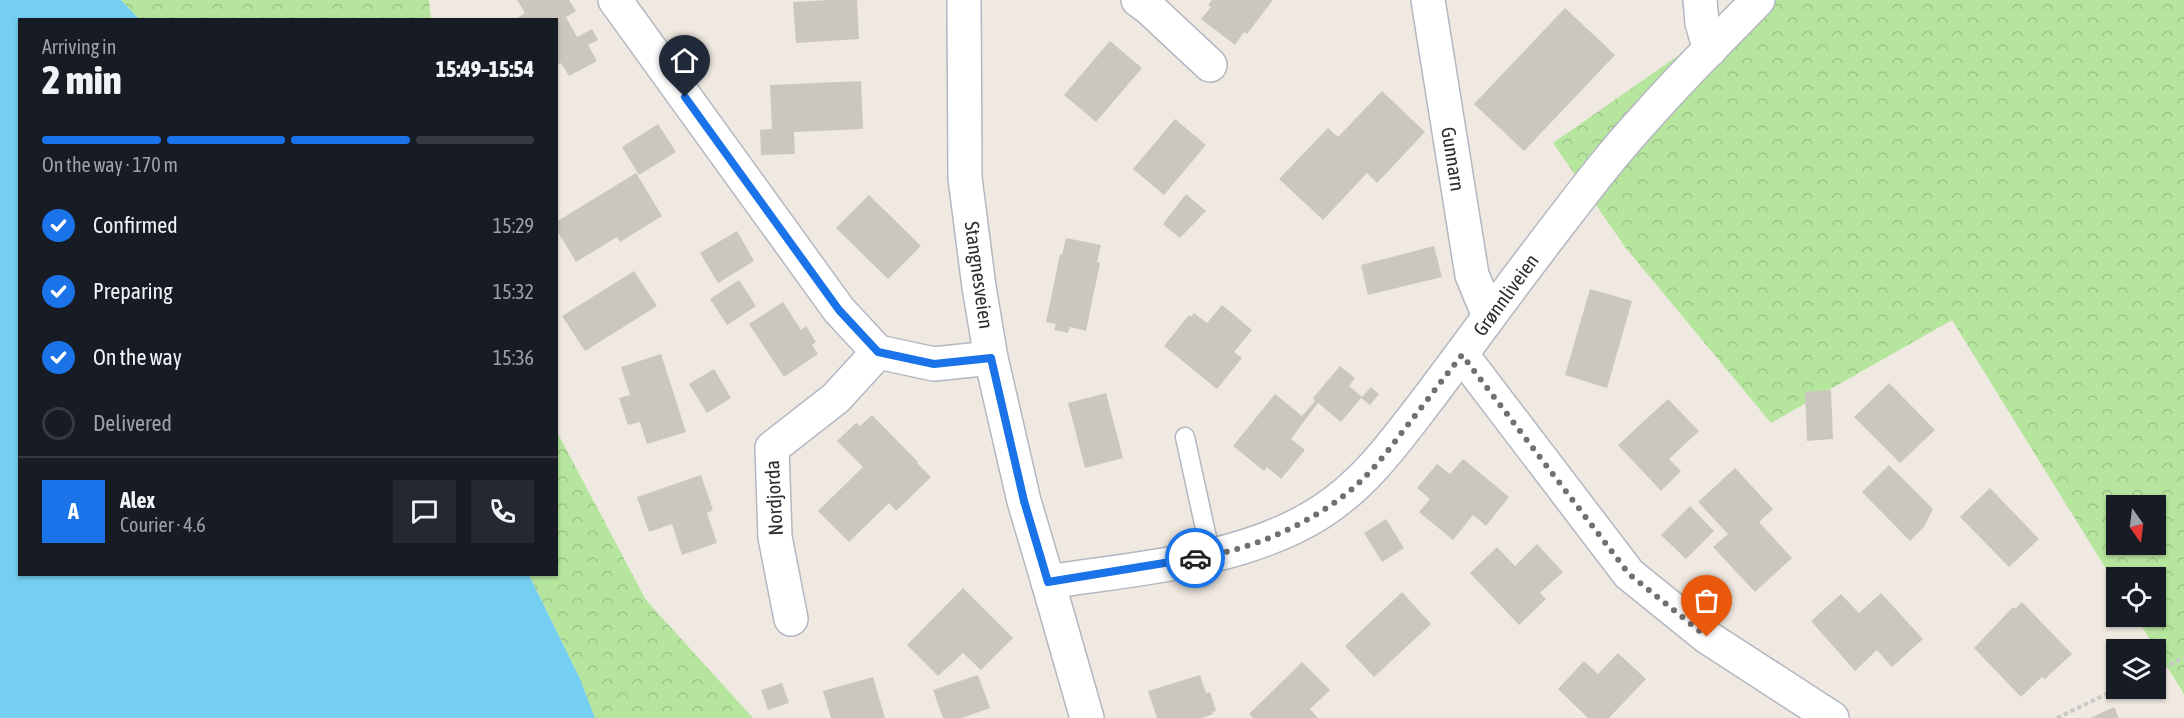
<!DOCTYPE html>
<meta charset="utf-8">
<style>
:root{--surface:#171b24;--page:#242831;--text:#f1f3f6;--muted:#9ea1a6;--line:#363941;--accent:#1a73e8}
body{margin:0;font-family:"Asap Condensed",sans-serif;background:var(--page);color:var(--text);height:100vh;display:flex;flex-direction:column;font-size:22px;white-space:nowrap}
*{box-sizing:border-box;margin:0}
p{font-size:20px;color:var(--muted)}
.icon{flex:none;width:33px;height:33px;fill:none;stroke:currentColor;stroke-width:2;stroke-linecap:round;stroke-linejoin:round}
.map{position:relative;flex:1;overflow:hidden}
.sheet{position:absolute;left:18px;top:18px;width:540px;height:558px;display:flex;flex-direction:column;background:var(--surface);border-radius:0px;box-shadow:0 2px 4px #0004}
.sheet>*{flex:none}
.needle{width:39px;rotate:166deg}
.controls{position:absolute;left:2106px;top:495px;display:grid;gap:12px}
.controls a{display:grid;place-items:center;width:60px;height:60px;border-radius:0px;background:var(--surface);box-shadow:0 2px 4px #0004;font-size:30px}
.pin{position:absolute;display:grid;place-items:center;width:51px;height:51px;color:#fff;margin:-62px -26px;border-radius:50% 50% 50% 0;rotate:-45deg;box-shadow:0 0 6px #0007}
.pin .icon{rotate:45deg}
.courier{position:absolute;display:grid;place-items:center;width:60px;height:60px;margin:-30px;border:4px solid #1a73e8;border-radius:50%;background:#fff;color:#222;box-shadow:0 2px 8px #0007}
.summary em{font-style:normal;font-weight:800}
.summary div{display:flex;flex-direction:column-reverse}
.summary{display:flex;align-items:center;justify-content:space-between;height:102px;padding:0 24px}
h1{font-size:39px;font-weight:800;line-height:45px}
.bar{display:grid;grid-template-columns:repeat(4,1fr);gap:9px 6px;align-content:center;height:72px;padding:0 24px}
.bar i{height:8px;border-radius:4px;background:var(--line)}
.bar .current{background:var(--accent)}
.bar p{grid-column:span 4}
.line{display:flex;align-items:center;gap:15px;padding:0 24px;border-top:2px solid var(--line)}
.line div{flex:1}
.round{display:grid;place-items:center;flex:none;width:63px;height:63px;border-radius:0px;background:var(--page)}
ol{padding:0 24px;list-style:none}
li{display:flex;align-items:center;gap:18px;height:66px}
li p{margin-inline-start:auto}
li .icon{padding:6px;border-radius:50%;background:var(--accent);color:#fff;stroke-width:4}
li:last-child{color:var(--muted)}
li i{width:33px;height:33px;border:3px solid var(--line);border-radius:50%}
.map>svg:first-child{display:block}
.forest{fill:url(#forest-crowns);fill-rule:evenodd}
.water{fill:#75cff0}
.building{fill:#cbc7bf}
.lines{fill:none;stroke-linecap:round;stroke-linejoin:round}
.service-casing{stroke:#b4b7c1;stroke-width:21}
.minor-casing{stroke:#b4b7c1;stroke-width:36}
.tertiary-casing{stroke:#b4b7c1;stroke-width:36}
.secondary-casing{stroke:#b4b7c1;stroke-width:36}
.path{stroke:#c9c9c9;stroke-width:4;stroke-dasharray:4.5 3;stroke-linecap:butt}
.service{stroke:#fff;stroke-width:18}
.minor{stroke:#fff;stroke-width:33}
.tertiary{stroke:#fff;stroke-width:33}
.secondary{stroke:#fff;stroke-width:33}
.done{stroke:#726f6d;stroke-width:6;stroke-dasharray:0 10.8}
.route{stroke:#1a73e8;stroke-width:8}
.labels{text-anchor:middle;stroke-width:4.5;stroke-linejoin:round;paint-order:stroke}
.street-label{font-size:20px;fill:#2e2e2e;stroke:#fff}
</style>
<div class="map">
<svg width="2184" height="718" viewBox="0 0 2184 718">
<defs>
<pattern id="forest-crowns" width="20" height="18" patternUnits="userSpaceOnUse" patternTransform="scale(1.5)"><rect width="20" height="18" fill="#b6e59e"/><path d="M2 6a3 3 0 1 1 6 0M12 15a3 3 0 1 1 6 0" fill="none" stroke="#9dc588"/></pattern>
</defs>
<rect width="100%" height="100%" fill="#efe9e1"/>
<g class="forest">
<polygon points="121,0 429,0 431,19 139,19"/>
<path d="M1744 0H2184V694L2136 617 2156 616V578H2116V585L1952 320 1771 423 1625 247 1553 143 1709 34ZM2116 506H2156V544H2116Z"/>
<polygon points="557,432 646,600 753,718 595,718 580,679 529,575 556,574"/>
</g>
<polygon class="water" points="0,0 121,0 139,19 20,20 20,574 529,575 580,679 595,718 0,718"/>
<g class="building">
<polygon points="517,0 569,0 576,11 566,17 577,37 592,29 598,40 588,45 597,61 569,76 561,63 556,66 556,20 514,20 525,13"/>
<polygon points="830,0 857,0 859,39 796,43 793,2"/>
<polygon points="1212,0 1273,0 1247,34 1244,32 1235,45 1201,19 1211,7 1208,5"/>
<polygon points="1565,8 1615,55 1524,151 1474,104"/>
<polygon points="1110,41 1142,68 1096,122 1064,95"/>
<polygon points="861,81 863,129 794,132 795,154 761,155 760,130 772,129 770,85"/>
<polygon points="1382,91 1425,132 1377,183 1367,173 1323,220 1279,179 1328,128 1338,137"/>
<polygon points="1175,119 1206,145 1164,195 1133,169"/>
<polygon points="658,124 676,152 639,175 622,147"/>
<polygon points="636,173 662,216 620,242 617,237 576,262 556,229 556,222"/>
<polygon points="1186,194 1206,211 1180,238 1163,224"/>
<polygon points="869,195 921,246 888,279 836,228"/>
<polygon points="737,231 754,261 718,283 700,253"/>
<polygon points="1066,238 1101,245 1097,262 1100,263 1086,331 1070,327 1068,333 1054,330 1056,324 1046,322 1060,254 1062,255"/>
<polygon points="1434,246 1442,277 1368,295 1361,265"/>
<polygon points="634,271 657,306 585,351 562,316"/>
<polygon points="739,280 756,306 727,325 710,299"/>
<polygon points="1590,289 1632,301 1607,388 1565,375"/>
<polygon points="783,302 801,330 806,326 816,342 812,345 818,354 784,377 749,324"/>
<polygon points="1222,305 1252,330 1234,352 1242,358 1217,389 1164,346 1189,315 1191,317 1194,313 1207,323"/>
<polygon points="661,354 686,432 647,444 640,422 628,425 619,398 630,395 621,367"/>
<polygon points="1340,366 1355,378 1349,386 1362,397 1341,422 1318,403 1291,439 1305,450 1281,479 1267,467 1264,471 1233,446 1275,394 1302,416 1315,401 1313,398"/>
<polygon points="714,369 731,398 707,413 689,384"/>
<polygon points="1889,383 1935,430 1900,463 1854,417"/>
<polygon points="1371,387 1379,394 1370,405 1361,398"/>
<polygon points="1831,390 1833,439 1807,441 1805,392"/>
<polygon points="1106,393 1123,458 1085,468 1068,403"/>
<polygon points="1668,399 1699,431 1669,459 1681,471 1661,491 1618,445"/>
<polygon points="872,415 918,462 917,463 931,477 896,511 889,503 849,542 818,511 863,467 837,441 856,423 860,426"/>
<polygon points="1463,459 1509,497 1486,526 1473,515 1453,540 1419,512 1430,499 1417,488 1437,464 1450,474"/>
<polygon points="1889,465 1933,509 1924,527 1910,541 1862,492"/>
<polygon points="1735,468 1773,509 1759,522 1792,558 1755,592 1713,547 1728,534 1698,502"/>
<polygon points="701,475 713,510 707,513 717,543 682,555 672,524 649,532 637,497"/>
<polygon points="1990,488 2039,539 2009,567 1960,517"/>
<polygon points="1690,506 1714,531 1686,559 1661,535"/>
<polygon points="1386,519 1404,548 1382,562 1364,533"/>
<polygon points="1537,544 1563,572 1540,593 1546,599 1519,625 1470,573 1497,547 1515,566"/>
<polygon points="963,588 1013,638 981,670 963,653 938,676 907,645"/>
<polygon points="1402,592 1431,624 1374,677 1345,646"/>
<polygon points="1881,593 1923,639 1892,667 1877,650 1855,671 1811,621 1841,594 1859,613"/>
<polygon points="2022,602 2072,654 2045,679 2042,677 2021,697 1974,648 2013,607 2015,609"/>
<polygon points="1618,653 1646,679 1609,718 1588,718 1558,689 1584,661 1598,674"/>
<polygon points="1302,662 1330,690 1310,709 1318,718 1253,718 1249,714"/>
<polygon points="978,675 990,708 962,718 943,718 933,690"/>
<polygon points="1200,675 1206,693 1210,692 1216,711 1212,712 1213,714 1202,718 1157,718 1148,691"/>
<polygon points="873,677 885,718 831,718 823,691"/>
<polygon points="782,683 789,703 768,710 761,690"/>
<polygon points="2114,707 2119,718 2090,718"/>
</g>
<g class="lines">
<g class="service-casing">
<polyline id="service" points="1185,437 1211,556"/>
</g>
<g class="minor-casing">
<g id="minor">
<polyline points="615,0 839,310 878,352 934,364 991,358"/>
<polyline points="1138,0 1149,8 1210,65"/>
<polyline points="1428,0 1472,275 1489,316"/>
<polyline points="1700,0 1702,23 1710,50"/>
<polyline points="1462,355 1629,574 1707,637 1832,718"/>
<polyline points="1048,582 1087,718"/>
<polyline points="791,619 775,537 772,448 836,398 878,352"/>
</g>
</g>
<g class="tertiary-casing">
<path id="tertiary" d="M1048 582C1138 568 1243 562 1321 512 1363 485 1391 447 1421 408 1460 357 1497 305 1536 254 1572 207 1608 158 1648 115 1683 75 1721 38 1758 0"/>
</g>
<g class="secondary-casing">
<polyline id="secondary" points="964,0 965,178 979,287 991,358 1024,501 1048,582"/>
</g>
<g class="path">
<polyline points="2156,671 2184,658"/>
<polyline points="2057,718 2119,688"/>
</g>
<use href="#service" class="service"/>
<use href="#minor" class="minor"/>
<use href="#tertiary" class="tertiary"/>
<use href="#secondary" class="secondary"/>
</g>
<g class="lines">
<path class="done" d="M1195 558C1251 550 1309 525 1352 489 1372 472 1388 451 1403 431 1423 406 1442 380 1462 355L1629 574 1707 637"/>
<polyline class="route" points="685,97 839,310 878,352 934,364 991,358 1024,501 1048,582 1195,558"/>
</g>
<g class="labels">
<g class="street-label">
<text transform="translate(1453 159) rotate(81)" y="7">Gunnarn</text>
<text transform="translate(979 275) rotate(82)" y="7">Stangnesveien</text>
<text transform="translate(1506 295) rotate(-54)" y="7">Grønnliveien</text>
<text transform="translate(774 498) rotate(-93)" y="7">Nordjorda</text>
</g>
</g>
</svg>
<div class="controls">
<a><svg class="needle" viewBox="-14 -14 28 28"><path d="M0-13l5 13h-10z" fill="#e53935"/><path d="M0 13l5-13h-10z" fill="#9ea1a6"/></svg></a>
<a><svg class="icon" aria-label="locate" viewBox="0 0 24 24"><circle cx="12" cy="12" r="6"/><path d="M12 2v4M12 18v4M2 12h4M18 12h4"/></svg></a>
<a><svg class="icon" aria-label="layers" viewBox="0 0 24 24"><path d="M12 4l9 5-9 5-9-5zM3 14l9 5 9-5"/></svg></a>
</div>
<div class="pin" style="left:1707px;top:637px;background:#ea580c"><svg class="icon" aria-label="bag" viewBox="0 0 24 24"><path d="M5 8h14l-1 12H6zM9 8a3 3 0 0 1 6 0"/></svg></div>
<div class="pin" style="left:685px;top:97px;background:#1f2937"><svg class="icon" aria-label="home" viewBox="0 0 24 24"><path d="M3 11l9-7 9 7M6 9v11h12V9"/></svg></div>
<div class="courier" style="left:1195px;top:558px"><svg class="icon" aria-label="car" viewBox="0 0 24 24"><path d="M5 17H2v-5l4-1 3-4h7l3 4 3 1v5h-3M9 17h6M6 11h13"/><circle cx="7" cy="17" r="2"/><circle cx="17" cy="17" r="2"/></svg></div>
<section class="sheet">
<div class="summary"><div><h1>2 min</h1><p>Arriving in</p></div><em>15:49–15:54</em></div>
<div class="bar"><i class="current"></i><i class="current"></i><i class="current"></i><i></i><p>On the way · 170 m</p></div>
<ol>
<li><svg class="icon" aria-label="check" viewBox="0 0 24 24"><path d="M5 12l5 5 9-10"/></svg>Confirmed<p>15:29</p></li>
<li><svg class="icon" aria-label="check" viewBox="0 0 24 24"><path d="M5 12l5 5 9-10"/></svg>Preparing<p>15:32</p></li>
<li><svg class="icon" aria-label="check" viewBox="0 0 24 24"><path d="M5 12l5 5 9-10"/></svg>On the way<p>15:36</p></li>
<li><i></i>Delivered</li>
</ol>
<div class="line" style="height:108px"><b class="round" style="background:var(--accent);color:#fff">A</b><div><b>Alex</b><p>Courier · 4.6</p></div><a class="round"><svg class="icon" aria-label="chat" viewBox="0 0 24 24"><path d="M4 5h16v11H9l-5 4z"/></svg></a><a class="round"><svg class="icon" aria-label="phone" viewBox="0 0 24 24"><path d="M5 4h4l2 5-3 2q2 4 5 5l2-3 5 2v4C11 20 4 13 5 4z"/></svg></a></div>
</section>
</div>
